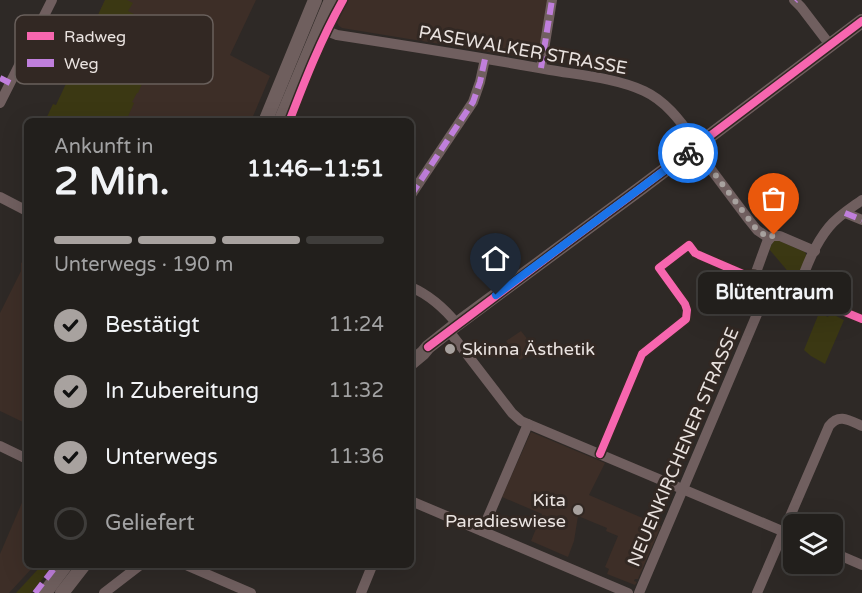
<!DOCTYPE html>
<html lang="de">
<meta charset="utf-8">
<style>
:root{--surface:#221f1c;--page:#2a2725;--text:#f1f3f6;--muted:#a2a2a3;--line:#3f3d3b;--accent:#a8a29f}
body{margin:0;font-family:"Varela Round",sans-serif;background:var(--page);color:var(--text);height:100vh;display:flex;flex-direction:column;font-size:22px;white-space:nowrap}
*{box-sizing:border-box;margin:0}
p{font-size:20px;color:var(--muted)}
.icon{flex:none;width:33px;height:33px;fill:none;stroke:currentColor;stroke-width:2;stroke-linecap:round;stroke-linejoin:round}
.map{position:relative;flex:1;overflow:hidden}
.sheet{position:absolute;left:24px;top:118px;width:390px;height:450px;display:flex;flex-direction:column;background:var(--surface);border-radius:9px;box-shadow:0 6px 24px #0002,0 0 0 2px var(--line)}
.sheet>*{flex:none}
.controls{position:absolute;left:783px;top:514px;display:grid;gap:12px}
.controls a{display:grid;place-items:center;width:60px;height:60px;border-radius:9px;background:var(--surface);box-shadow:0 6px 24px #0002,0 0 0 2px var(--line);font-size:30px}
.pin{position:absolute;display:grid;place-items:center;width:51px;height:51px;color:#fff;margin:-62px -26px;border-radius:50% 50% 50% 0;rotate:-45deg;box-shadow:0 0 6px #0007}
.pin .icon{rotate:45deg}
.courier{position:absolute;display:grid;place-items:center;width:60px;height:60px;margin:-30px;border:4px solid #1a73e8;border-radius:50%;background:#fff;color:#222;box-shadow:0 2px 8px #0007}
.bubble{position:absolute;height:42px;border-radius:9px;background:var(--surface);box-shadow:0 6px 24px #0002,0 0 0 2px var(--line);font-size:20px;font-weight:700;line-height:42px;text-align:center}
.head em{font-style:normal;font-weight:700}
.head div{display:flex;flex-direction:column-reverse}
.head{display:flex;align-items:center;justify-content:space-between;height:102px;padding:0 30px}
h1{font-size:39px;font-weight:700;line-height:45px}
.bar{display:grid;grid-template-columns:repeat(4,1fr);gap:9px 6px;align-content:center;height:72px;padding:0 30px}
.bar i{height:8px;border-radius:4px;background:var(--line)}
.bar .active{background:var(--accent)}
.bar p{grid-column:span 4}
ol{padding:0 30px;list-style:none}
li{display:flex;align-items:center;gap:18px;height:66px}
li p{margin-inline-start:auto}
li .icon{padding:6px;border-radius:50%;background:var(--accent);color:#111;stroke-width:4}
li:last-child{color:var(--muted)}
li i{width:33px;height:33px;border:3px solid var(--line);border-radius:50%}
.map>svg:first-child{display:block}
.built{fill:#3d2e27}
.green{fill:#3b3813}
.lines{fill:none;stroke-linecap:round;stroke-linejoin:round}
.minor{stroke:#705f5f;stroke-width:10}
.major{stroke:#6f5f5e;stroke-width:14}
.quiet{stroke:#c07fdc;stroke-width:6;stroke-dasharray:12 6;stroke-linecap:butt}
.cycleway-casing{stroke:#322823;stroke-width:11}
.cycleway{stroke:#f766af;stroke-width:8}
.done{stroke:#a8a29f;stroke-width:6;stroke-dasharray:0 10.8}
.route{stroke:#1a73e8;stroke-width:8}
.poi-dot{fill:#a8a29f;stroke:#322823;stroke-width:2}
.labels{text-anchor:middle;stroke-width:6;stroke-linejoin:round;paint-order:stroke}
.street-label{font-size:18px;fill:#eae3e0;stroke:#322823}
.poi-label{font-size:18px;fill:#eae3e0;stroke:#322823;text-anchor:start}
.key{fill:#322823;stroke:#69605c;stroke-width:1.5}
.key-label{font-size:16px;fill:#eae3e0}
</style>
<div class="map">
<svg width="862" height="593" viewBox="0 0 862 593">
<rect width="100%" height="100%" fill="#2e2926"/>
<g class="built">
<polygon points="105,0 256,0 230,55 270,76 251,121 49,122"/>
<polygon points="346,0 548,0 538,60 342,28 339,26 336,21 338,15"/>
<polygon points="27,259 27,424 0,411 0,313 21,271 21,263"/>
<polygon points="521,331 535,349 520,360 506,341"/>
<polygon points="531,432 605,463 589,495 661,526 638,579 635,579 634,581 637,582 635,585 607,574 609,569 605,567 618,536 606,531 607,528 578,516 574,541 568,557 531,541 542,514 502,497"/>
<polygon points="27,491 27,566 34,566 9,593 0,593 0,554"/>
</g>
<g class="green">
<polygon points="105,0 127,0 133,3 128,11 134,14 131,18 146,26 151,32 152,31 162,43 160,43 138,93 137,93 132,102 134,103 126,121 45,121 53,104 56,105"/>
<polygon points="775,239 805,252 807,257 796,281 769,249"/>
<polygon points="819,313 828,317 830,313 844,320 825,364 811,356 804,350"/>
<polygon points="41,566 53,566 31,593 16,593"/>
</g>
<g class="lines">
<g class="minor">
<polyline points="794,0 801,7 830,45"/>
<path d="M319 28 337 35C408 46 479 57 550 70 579 75 616 78 644 91 668 102 683 125 698 145"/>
<polyline points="541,68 552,0"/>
<polyline points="0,103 52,0"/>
<polyline points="695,148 749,220 757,230 769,238"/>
<polyline points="411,195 473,102 480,82 485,59"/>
<polyline points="0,197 27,211"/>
<polyline points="845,213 862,220"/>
<polyline points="755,275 767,242 772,236 780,236 815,251"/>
<path d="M411 287C429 295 445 309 457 324"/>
<path d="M797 292C805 270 814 245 829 227 838 216 851 208 862 200"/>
<polyline points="449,331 512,413 521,421 794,536"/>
<polyline points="0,446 27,459"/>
<polyline points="600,454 642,354 686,319 687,310 685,304 659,268 689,245 695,253 699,255 743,274 755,275 862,319"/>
<polyline points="411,501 628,593"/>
<polyline points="482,531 528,424"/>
<polyline points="832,552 862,565"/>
<polyline points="188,566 251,593"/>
<polyline points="104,593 139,566"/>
<polyline points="361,593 372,566"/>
<polyline points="639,593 771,281"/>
<path d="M757 593 829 426C839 413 849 420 862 426"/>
</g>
<g class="major">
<polyline points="265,122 315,0"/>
<polyline points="280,122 331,0"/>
<polyline points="411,363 423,353 428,347 457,324 641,188 862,21"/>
<polyline points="45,593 65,566"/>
<polyline points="62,593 83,566"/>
</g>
<g class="quiet">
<polyline points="795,1 796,0"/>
<polyline points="541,68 552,0"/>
<polyline points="0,78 10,83"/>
<polyline points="411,195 473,102 480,82 485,59"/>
<polyline points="845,213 862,220"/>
<polyline points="35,593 56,566"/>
</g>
<g class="cycleway-casing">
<g id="cycleway">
<path d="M289 122C305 80 321 39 343 0"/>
<polyline points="428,347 572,239 641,188 862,21"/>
<polyline points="600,454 642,354 686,319 687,310 685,304 659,268 689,245 695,253 699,255 743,274 755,275 862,319"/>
</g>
</g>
<use href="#cycleway" class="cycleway"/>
</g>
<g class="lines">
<polyline class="done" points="688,153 695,148 757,230 769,238 774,235"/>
<polyline class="route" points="496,295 688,153"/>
</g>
<g class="poi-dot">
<circle cx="450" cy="349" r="6"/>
<circle cx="578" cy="510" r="6"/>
</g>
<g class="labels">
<g class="street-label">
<text transform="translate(523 50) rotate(10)" y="6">PASEWALKER STRASSE</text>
<text transform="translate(683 447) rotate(-67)" y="6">NEUENKIRCHENER STRASSE</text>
</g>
<g class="poi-label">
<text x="462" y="355">Skinna Ästhetik</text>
<text x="566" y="506" text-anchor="end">Kita<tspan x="566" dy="21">Paradieswiese</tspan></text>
</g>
</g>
<rect x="15" y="15" width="198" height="69" rx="9" class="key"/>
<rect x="27" y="32" width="27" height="8" fill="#f766af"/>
<rect x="27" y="59" width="27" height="8" fill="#c07fdc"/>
<g class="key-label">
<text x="64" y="42">Radweg</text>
<text x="64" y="69">Weg</text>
</g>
</svg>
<div class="controls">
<a><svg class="icon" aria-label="layers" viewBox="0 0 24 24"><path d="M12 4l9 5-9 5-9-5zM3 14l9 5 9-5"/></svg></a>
</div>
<div class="pin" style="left:774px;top:235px;background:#ea580c"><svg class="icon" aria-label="bag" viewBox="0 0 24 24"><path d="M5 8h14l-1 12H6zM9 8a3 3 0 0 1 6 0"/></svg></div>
<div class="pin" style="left:496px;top:295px;background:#1f2937"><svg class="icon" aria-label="home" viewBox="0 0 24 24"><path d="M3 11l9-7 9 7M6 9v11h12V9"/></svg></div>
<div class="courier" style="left:688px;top:153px"><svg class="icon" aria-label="bike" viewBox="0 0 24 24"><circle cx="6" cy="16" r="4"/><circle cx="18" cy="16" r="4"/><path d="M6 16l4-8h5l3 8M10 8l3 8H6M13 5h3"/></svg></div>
<div class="bubble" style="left:698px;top:272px;width:153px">Blütentraum</div>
<section class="sheet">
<div class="head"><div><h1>2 Min.</h1><p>Ankunft in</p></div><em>11:46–11:51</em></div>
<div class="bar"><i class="active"></i><i class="active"></i><i class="active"></i><i></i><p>Unterwegs · 190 m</p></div>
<ol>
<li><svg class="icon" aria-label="check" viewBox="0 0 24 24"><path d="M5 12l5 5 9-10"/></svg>Bestätigt<p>11:24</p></li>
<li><svg class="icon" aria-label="check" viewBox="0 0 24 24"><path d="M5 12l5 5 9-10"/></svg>In Zubereitung<p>11:32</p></li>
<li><svg class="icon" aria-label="check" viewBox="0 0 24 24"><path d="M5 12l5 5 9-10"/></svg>Unterwegs<p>11:36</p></li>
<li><i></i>Geliefert</li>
</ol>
</section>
</div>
